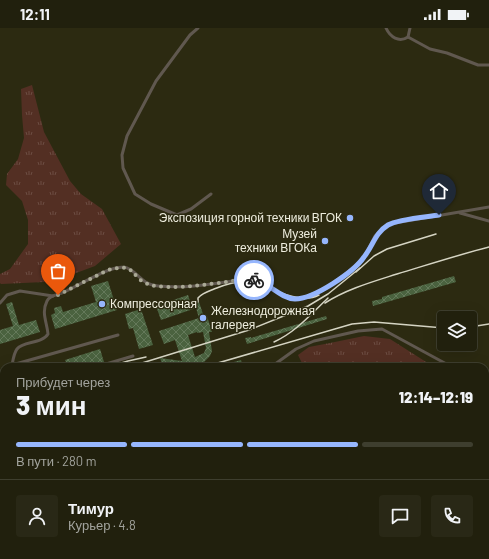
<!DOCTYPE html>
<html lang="ru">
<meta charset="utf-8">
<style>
:root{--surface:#21200d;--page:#292816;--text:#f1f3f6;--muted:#a2a39d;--line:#3e3e2e;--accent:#96b6fd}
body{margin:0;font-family:Barlow,sans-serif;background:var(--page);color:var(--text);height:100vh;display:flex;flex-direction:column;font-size:15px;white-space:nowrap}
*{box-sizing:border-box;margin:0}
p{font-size:13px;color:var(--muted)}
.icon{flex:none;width:22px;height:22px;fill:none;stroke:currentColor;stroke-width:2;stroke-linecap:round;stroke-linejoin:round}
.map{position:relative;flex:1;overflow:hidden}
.drawer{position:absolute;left:0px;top:335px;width:489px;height:196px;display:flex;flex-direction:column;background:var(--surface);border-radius:12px 12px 0 0;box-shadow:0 4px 16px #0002,0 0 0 1px var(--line)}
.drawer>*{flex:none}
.buttons{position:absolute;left:437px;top:283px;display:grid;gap:8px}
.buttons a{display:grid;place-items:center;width:40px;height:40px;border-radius:4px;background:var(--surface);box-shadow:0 4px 16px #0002,0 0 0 1px var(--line);font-size:20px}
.pin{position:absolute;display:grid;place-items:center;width:34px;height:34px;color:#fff;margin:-41px -17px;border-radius:50% 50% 50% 0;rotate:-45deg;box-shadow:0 0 4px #0007}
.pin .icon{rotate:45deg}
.courier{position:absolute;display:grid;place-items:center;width:40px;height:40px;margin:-20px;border:3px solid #96b6fd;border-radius:50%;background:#fff;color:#222;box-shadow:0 1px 5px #0007}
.head em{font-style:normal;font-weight:800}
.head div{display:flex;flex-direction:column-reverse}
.head{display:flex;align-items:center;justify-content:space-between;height:68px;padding:0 16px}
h1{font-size:26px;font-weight:800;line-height:30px}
.bar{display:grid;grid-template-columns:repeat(4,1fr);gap:6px 4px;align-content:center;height:48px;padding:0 16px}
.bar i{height:5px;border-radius:3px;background:var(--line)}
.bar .current{background:var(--accent)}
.bar p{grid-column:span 4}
.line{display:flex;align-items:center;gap:10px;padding:0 16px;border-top:1px solid var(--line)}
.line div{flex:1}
.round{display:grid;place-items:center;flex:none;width:42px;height:42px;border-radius:4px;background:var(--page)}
.status{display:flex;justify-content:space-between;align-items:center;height:28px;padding:0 20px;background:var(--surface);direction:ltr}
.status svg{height:11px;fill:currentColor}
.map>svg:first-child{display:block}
.grass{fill:url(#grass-tufts)}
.building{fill:url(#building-cross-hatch);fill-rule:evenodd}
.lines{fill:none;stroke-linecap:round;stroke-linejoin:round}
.service{stroke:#60584f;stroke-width:3}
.rail{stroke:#d5d4c3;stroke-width:1.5}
.done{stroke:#aaa996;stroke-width:4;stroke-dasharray:0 7.2}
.route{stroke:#96b6fd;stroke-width:5}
.poi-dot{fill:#96b6fd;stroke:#2c2a11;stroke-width:1.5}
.labels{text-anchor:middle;stroke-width:3;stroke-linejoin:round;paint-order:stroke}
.poi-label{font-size:12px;fill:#eeedde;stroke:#2c2a11;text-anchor:end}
</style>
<div class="status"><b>12:11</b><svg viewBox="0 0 49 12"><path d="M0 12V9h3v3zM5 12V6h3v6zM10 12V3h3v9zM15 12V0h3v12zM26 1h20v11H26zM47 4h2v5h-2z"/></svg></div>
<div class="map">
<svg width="489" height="531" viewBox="0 0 489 531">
<defs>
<pattern id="grass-tufts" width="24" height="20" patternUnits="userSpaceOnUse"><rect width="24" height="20" fill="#532f23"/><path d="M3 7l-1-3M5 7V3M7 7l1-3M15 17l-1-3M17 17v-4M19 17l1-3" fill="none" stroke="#6c4d42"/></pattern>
<pattern id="building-cross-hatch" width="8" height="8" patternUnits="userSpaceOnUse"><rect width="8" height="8" fill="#4a623f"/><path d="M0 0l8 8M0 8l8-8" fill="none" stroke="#64795a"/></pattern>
</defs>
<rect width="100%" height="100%" fill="#2c2a11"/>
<g class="grass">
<polygon points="32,57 44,104 70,153 81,166 102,181 121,216 95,238 68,248 44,254 1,256 0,255 0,246 10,241 28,216 28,192 22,173 6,157 7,146 18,131 24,110 22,87 21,61"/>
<polygon points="364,308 390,311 434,339 304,339 298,327 309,319 330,315"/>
<polygon points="485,363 489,364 489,396 485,394"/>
</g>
<g class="building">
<polygon points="454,248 456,254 373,278 372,273 382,271 382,269"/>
<polygon points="108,253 117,282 55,301 51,287 55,285 54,280 61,278 63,284 96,274 91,258"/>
<path d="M188 267 191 276 199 274 204 289 207 288 212 304H209L212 323 210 328 204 334 188 339H163L160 330 182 333 175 312 164 316 159 303 199 290 196 280 161 292 156 278ZM197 304V305L203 304 206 320 204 325 195 329 188 307Z"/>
<polygon points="12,274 19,297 36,292 40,304 0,316 0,302 13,298 6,276"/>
<polygon points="141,281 153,317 139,321 133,300 129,301 125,286"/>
<polygon points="326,288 327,291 247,316 245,310 251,309 251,310"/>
<polygon points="100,321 104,334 86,339 68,339 65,332"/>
<polygon points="241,332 243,339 220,339 220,338"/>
<polygon points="4,345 4,366 3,366 0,357 0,346"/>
<polygon points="4,383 4,397 0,398 0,384"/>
<polygon points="4,480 4,494 0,495 0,481"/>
<polygon points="153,527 234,527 235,531 154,531"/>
</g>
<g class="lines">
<g class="service">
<polyline points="198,0 190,7 156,53 127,108 122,127 123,140 135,166 151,176 177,187 191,181 211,166"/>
<path d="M386 0C390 9 399 15 408 9L410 0"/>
<polyline points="408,9 430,21 447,25 478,37 489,37"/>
<polyline points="460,185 489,193"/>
<polyline points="0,275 7,267 20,263 53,268"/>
<path d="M12 337C13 332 14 325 17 321 23 313 42 316 48 306 47 294 41 285 47 273 50 267 57 267 62 265 78 258 93 248 109 242 114 240 119 239 124 239 137 241 140 257 158 258 187 261 217 255 246 251L262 254 284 268 289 270 294 271 305 269 325 261 349 243 364 230 375 208 389 196 489 179"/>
<polyline points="5,339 118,307"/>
<polyline points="96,339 133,328"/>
<polyline points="271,339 296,321 314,313 358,303 382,301 452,339"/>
<polyline points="485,357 489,358"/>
<polyline points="0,375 4,374"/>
<polyline points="0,439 4,439"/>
<polyline points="0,527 4,526"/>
</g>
<g class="rail">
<polyline points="356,244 374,228 387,221 436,206"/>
<path d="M198 274V270C202 265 209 263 214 261 224 257 237 253 248 254 269 257 298 278 319 267"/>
<path d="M325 275C347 261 372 254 397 246 427 237 458 227 489 219"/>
<polyline points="470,299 489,296"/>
<path d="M274 314C296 304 311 286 328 270"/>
<polyline points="108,339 128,333 146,329"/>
<polyline points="129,339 249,302 291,285 308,278 328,266 360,240"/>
<polyline points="204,339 352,296 374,294 444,300"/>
<polyline points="0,402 4,401"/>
<polyline points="485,487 489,486"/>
<polyline points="485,520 489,519"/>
<polyline points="14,531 27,527"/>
<polyline points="258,531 272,527"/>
<polyline points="278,531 291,527"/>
<polyline points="290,531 304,527"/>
<polyline points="344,531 352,527"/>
<polyline points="462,531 471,527"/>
</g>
</g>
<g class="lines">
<path class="done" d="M58 267 108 242C138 234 129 249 148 256 169 264 223 254 246 251L254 252"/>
<path class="route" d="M254 252C269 254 279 270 295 271 314 271 354 244 364 229 373 218 375 205 388 197 398 191 426 189 439 187"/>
</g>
<g class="poi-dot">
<circle cx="350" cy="190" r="4"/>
<circle cx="325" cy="213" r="4"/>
<circle cx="102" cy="276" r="4"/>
<circle cx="203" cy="290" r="4"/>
</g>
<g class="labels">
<g class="poi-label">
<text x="342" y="194">Экспозиция горной техники ВГОК</text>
<text x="317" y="210">Музей<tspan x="317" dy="14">техники ВГОКа</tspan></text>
<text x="110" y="280" text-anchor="start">Компрессорная</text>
<text x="211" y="287" text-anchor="start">Железнодорожная<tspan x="211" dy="14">галерея</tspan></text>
</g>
</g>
</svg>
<div class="buttons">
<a><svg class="icon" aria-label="layers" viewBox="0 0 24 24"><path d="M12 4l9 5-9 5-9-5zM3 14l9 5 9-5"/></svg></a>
</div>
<div class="pin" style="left:58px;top:267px;background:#ea580c"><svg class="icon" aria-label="bag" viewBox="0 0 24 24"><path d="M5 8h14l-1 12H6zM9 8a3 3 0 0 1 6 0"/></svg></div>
<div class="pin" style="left:439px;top:187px;background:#1f2937"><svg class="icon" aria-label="home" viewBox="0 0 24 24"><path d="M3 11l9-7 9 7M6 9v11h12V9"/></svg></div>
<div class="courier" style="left:254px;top:252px"><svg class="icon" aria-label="bike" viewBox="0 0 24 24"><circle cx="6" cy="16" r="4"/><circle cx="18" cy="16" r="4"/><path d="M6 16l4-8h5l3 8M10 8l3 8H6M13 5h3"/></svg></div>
<section class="drawer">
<div class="head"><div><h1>3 мин</h1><p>Прибудет через</p></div><em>12:14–12:19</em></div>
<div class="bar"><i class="current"></i><i class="current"></i><i class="current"></i><i></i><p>В пути · 280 m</p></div>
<div class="line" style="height:72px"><a class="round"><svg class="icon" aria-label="person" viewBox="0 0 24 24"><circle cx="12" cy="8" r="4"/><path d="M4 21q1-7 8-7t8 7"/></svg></a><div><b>Тимур</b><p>Курьер · 4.8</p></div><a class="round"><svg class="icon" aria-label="chat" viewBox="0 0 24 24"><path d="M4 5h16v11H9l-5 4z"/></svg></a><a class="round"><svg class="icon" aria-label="phone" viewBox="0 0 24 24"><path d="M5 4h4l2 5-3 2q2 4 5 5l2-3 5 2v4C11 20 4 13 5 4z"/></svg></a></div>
</section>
</div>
